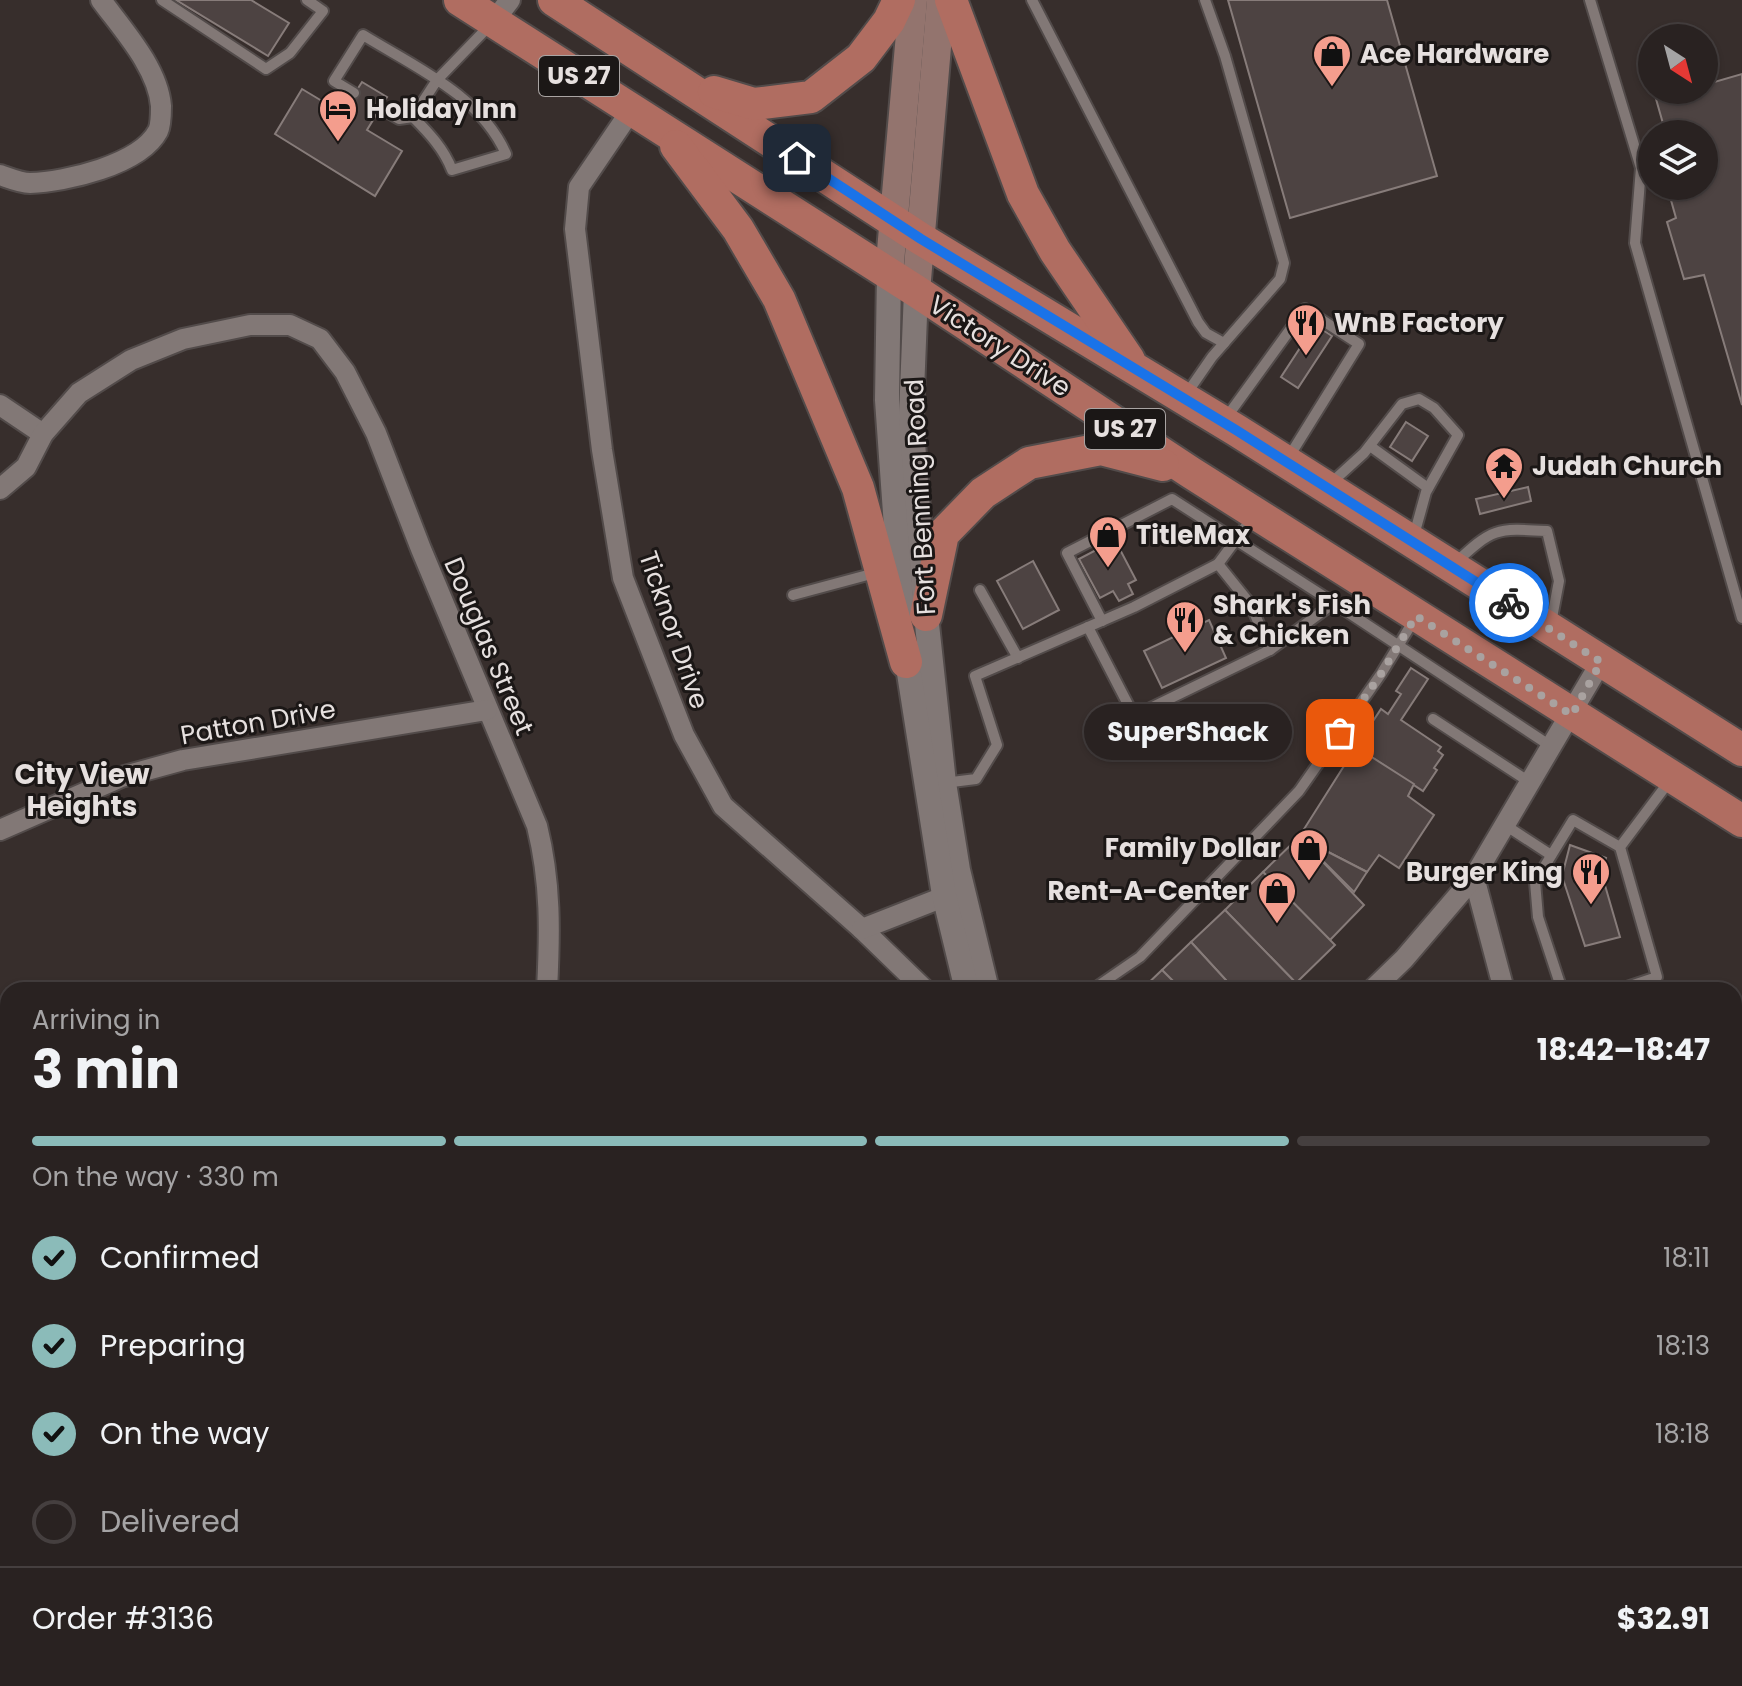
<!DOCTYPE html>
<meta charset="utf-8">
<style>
:root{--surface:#292221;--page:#352f2e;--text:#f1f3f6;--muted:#a5a4a5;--line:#453f3f;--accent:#8bbbb9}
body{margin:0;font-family:Poppins,sans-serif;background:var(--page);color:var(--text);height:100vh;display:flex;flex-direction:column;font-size:30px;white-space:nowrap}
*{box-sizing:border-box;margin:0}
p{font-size:26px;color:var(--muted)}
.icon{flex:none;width:44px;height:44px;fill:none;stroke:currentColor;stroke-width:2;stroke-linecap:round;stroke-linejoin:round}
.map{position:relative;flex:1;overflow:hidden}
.sheet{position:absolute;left:0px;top:982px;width:1742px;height:704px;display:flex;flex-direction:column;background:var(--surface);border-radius:24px 24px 0 0;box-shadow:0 2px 6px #0004,0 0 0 2px var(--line)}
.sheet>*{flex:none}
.needle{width:52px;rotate:144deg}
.buttons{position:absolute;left:1638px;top:24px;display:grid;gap:16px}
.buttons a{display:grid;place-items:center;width:80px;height:80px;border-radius:50%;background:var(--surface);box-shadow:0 2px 6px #0004,0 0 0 2px var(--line);font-size:40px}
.pin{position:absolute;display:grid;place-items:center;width:68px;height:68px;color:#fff;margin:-34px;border-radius:16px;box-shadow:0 4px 12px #0006}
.courier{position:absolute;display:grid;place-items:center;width:80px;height:80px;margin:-40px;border:6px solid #1a73e8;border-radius:50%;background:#fff;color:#222;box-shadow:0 2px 10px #0007}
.bubble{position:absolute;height:56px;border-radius:28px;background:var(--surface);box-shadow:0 2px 6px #0004,0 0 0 2px var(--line);font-size:26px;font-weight:700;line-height:56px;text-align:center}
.summary em{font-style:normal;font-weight:700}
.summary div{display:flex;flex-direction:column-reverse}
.summary{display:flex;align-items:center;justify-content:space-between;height:136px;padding:0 32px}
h1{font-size:52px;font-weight:700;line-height:60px}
.bar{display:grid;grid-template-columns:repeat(4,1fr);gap:12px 8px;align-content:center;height:96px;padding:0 32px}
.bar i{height:10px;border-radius:6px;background:var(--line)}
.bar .active{background:var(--accent)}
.bar p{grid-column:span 4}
.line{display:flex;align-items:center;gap:20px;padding:0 32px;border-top:2px solid var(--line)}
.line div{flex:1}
ol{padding:0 32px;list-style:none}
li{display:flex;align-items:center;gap:24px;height:88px}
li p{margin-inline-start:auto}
li .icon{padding:8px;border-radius:50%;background:var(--accent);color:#111;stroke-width:4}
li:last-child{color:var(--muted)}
li i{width:44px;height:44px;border:4px solid var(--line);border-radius:50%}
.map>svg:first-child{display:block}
.building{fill:#4d4342;stroke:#877c7a;stroke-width:2}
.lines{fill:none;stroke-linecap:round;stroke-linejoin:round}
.service-casing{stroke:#524b4a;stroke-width:14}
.minor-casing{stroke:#524b4a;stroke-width:24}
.tertiary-casing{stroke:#524b4a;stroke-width:28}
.secondary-casing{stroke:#524b4a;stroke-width:32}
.trunk-casing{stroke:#524b4a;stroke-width:36}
.service{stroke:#827876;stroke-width:10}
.minor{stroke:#827876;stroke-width:20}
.tertiary{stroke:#827876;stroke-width:24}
.secondary{stroke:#93746e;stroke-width:28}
.trunk{stroke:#b06d61;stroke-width:32}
.done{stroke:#a9a2a0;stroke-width:8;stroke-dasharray:0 14.4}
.route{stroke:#1a73e8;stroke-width:10}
.labels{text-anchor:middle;stroke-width:6;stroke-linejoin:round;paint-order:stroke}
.shield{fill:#1b1716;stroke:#a9a4a3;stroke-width:2}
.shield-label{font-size:24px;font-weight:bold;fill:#e6e0df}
.poi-label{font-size:26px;font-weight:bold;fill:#e6e0df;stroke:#1b1716;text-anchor:start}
.street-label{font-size:26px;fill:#e6e0df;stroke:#1b1716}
.neighbourhood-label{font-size:28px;font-weight:bold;fill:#e6e0df;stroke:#1b1716}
</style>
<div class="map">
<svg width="1742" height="1686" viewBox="0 0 1742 1686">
<rect width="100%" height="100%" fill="#372e2c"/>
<g class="building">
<polygon points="176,0 251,0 289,23 268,56"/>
<polygon points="1228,0 1387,0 1437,176 1290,218"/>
<polygon points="1742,74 1742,405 1704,275 1684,279 1667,222 1676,218 1667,186 1704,186 1704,134 1666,134 1656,99 1686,90 1704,90 1704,85"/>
<polygon points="362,82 387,97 367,130 402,151 375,196 275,134 302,89 342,113"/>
<polygon points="1315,325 1332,336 1298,388 1281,377"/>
<polygon points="1406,422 1428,436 1412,461 1390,447"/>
<polygon points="1528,487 1531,501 1480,514 1476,499"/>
<polygon points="1115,540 1136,580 1128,584 1133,594 1119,601 1113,591 1100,598 1079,559"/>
<polygon points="1033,561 1059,610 1023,629 997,581"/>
<polygon points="1209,620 1226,658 1162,688 1144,651"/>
<polygon points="1411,668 1428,679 1401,720 1441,747 1438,751 1443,755 1434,768 1437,770 1423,791 1356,747 1381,709 1388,714 1401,694 1396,691"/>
<polygon points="1356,747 1414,784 1408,796 1434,815 1399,868 1379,855 1367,872 1299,837"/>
<polygon points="1299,837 1364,905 1330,940 1263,872"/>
<polygon points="1299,837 1367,872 1354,892"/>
<polygon points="1570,845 1606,858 1602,875 1620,937 1585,946 1562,876"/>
<polygon points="1263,872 1335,945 1296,983 1225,910"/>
<polygon points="1225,910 1296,983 1289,990 1235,990 1191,942"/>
<polygon points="1191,942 1235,990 1182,990 1162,970"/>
<polygon points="1162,970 1182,990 1141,990"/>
<polygon points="913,1678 985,1678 962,1686 892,1685"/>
<polygon points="1097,1678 1131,1678 1107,1686 1100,1686"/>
<polygon points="1131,1678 1152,1678 1155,1686 1107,1686"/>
<polygon points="1500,1678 1548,1678 1551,1686 1470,1686"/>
</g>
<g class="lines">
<g class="service-casing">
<g id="service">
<polyline points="162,0 266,69 290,53 323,11 307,0"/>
<polyline points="1032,0 1198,322 1206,333 1224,343"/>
<polyline points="1590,0 1641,168 1635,243 1742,618"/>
<path d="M354 93 334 81 363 35C415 67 480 95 506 154L452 170C444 149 429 133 413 117L437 80 492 23"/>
<polyline points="380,108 399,119 413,117"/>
<polyline points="1185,396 1212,357 1280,279 1284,263 1225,56 1205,0"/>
<polyline points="1226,418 1305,309 1359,344 1287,460"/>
<polyline points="1370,446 1428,488"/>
<polyline points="1331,483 1364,453 1402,404 1419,399 1434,408 1458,435 1426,492 1413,539"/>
<path d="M1454 564C1493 528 1495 528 1547 531L1559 581 1551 623"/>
<polyline points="980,590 1018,658"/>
<polyline points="793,595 875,573"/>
<polyline points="1334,603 1552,747"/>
<polyline points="1102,621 1067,553 1172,499 1334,603 1270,650"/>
<polyline points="1088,627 1134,716 1270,650 1251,605 1218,564"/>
<polyline points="1433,719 1531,783"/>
<polyline points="944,783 976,779 997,745 975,676 1134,607 1218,564 1252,518"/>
<polyline points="1505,825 1551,855"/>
<polyline points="1092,990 1140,957 1299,791 1381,674 1414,620"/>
<polyline points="1562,990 1538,917 1535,882 1573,820 1620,847"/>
<polyline points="1618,990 1657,977 1620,847 1671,779"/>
<polyline points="1165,1678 1168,1686"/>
</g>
</g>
<g class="minor-casing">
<g id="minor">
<polyline points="493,22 510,0"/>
<polyline points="632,109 579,187 575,229 602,450 623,578 684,735 723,806 862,929 925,990"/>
<path d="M0 175C9 178 20 183 30 183 65 182 140 165 158 131 161 125 161 112 161 106 158 68 123 30 101 0"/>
<polyline points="0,405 43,434"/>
<path d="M0 489 26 467 43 434 79 393 131 360 183 339 250 325H290L320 339 345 372 376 433 421 549 537 826C551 883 550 932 547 990"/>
<polyline points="0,830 121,777 183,760 487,710"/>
<polyline points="1474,877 1504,990"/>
<polyline points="862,929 959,891"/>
<polyline points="1372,990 1404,959 1474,877 1601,662"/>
<polyline points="0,1100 8,1096"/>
<polyline points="0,1568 8,1560"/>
<polyline points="364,1678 382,1686"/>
<polyline points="834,1678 841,1686"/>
<polyline points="1404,1678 1407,1686"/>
<polyline points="1700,1678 1702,1686"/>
<polyline points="242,1686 252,1678"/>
</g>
</g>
<g class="tertiary-casing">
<g id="tertiary">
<polyline points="889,274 887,400 902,611"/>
<polyline points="916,291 911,416 926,615 944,783 958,870 987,990"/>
<polyline points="905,648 944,895 967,990"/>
<polyline points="1216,1678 1219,1686"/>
</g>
</g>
<g class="secondary-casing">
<g id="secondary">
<polyline points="889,274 913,0"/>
<polyline points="916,291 941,0"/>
</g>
</g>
<g class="trunk-casing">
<g id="trunk">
<polyline points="460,0 916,291 1190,472 1742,821"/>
<polyline points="554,0 921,239 1236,430 1742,750"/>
<polyline points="951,0 1023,194 1055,251 1129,360"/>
<polyline points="714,92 754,104 811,97 861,58 889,21 899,0"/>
<polyline points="676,146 738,229 779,299 858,488 906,662"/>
<polyline points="926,615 943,534 983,493 1029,463 1101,449 1163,465"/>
</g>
</g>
<use href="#service" class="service"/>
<use href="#minor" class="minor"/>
<use href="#tertiary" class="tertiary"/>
<use href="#secondary" class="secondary"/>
<use href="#trunk" class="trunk"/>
</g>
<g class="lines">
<polyline class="done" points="1340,733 1381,674 1416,616 1572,715 1601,662 1509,603"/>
<polyline class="route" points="797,158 921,239 1236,430 1509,603"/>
</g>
<defs>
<g id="shop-pin" transform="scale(2)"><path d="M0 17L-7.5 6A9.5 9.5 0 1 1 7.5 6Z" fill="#f49d8d" stroke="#1b1716"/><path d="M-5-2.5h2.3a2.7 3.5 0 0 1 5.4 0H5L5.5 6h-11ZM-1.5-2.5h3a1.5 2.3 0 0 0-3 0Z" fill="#111"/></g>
<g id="hotel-pin" transform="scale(2)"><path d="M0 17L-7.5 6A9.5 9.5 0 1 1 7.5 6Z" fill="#f49d8d" stroke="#1b1716"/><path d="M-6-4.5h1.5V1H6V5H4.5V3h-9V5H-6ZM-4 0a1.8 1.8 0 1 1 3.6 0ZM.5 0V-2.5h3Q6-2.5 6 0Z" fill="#111"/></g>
<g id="restaurant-pin" transform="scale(2)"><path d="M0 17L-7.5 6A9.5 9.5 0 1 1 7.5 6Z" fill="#f49d8d" stroke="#1b1716"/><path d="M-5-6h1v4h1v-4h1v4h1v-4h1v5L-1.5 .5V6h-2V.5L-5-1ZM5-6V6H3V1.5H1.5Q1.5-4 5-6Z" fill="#111"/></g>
<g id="temple-pin" transform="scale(2)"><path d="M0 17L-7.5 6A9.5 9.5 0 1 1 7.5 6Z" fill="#f49d8d" stroke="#1b1716"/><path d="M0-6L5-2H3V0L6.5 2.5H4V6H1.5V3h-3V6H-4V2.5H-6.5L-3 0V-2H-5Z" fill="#111"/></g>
</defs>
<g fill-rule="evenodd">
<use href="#shop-pin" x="1332" y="54"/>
<use href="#hotel-pin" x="338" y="109"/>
<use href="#restaurant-pin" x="1306" y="323"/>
<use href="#temple-pin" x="1504" y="466"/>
<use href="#shop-pin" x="1108" y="535"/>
<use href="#restaurant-pin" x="1185" y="620"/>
<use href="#shop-pin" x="1309" y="848"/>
<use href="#restaurant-pin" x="1591" y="872"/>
<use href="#shop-pin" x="1277" y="891"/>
</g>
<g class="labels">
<g class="shield">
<rect x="539" y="56" width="80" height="40" rx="6"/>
<rect x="1085" y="409" width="80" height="40" rx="6"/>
</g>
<g class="shield-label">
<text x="579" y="84">US 27</text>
<text x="1125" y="437">US 27</text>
</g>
<g class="poi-label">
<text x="1360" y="63">Ace Hardware</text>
<text x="366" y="118">Holiday Inn</text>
<text x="1334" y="332">WnB Factory</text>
<text x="1532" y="475">Judah Church</text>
<text x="1136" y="544">TitleMax</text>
<text x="1213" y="614">Shark's Fish<tspan x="1213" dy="30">&amp; Chicken</tspan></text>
<text x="1281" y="857" text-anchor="end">Family Dollar</text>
<text x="1563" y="881" text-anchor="end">Burger King</text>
<text x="1249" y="900" text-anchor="end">Rent-A-Center</text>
</g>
<g class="street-label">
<text transform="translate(1000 346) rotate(33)" y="9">Victory Drive</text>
<text transform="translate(920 497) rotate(-93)" y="9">Fort Benning Road</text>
<text transform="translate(674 630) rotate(71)" y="9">Ticknor Drive</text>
<text transform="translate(489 646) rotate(67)" y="9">Douglas Street</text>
<text transform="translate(258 722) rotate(-10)" y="9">Patton Drive</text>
</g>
<g class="neighbourhood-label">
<text x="82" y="784">City View<tspan x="82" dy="32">Heights</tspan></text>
</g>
</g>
</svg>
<div class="buttons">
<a><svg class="needle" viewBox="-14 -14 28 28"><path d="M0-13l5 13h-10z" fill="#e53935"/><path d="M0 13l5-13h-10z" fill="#a5a4a5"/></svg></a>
<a><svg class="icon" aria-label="layers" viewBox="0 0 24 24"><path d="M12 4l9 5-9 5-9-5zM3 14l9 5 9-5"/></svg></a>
</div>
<div class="pin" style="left:1340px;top:733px;background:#ea580c"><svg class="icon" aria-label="bag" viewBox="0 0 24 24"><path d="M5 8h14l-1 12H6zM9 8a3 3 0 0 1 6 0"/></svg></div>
<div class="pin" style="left:797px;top:158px;background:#1f2937"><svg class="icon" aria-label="home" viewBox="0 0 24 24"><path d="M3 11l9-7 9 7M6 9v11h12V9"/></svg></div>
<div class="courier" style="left:1509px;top:603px"><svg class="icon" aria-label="bike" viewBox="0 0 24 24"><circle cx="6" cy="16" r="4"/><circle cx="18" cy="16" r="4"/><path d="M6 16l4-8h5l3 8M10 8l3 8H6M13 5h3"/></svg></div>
<div class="bubble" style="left:1084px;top:704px;width:208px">SuperShack</div>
<section class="sheet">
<div class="summary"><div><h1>3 min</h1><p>Arriving in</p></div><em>18:42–18:47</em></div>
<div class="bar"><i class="active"></i><i class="active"></i><i class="active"></i><i></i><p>On the way · 330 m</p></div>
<ol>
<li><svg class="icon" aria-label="check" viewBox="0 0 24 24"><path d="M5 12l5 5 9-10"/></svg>Confirmed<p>18:11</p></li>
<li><svg class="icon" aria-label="check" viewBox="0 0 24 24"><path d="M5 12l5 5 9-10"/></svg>Preparing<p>18:13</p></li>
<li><svg class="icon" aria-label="check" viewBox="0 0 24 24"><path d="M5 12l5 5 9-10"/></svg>On the way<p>18:18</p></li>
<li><i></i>Delivered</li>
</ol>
<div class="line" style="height:104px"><div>Order #3136</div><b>$32.91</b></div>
</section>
</div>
